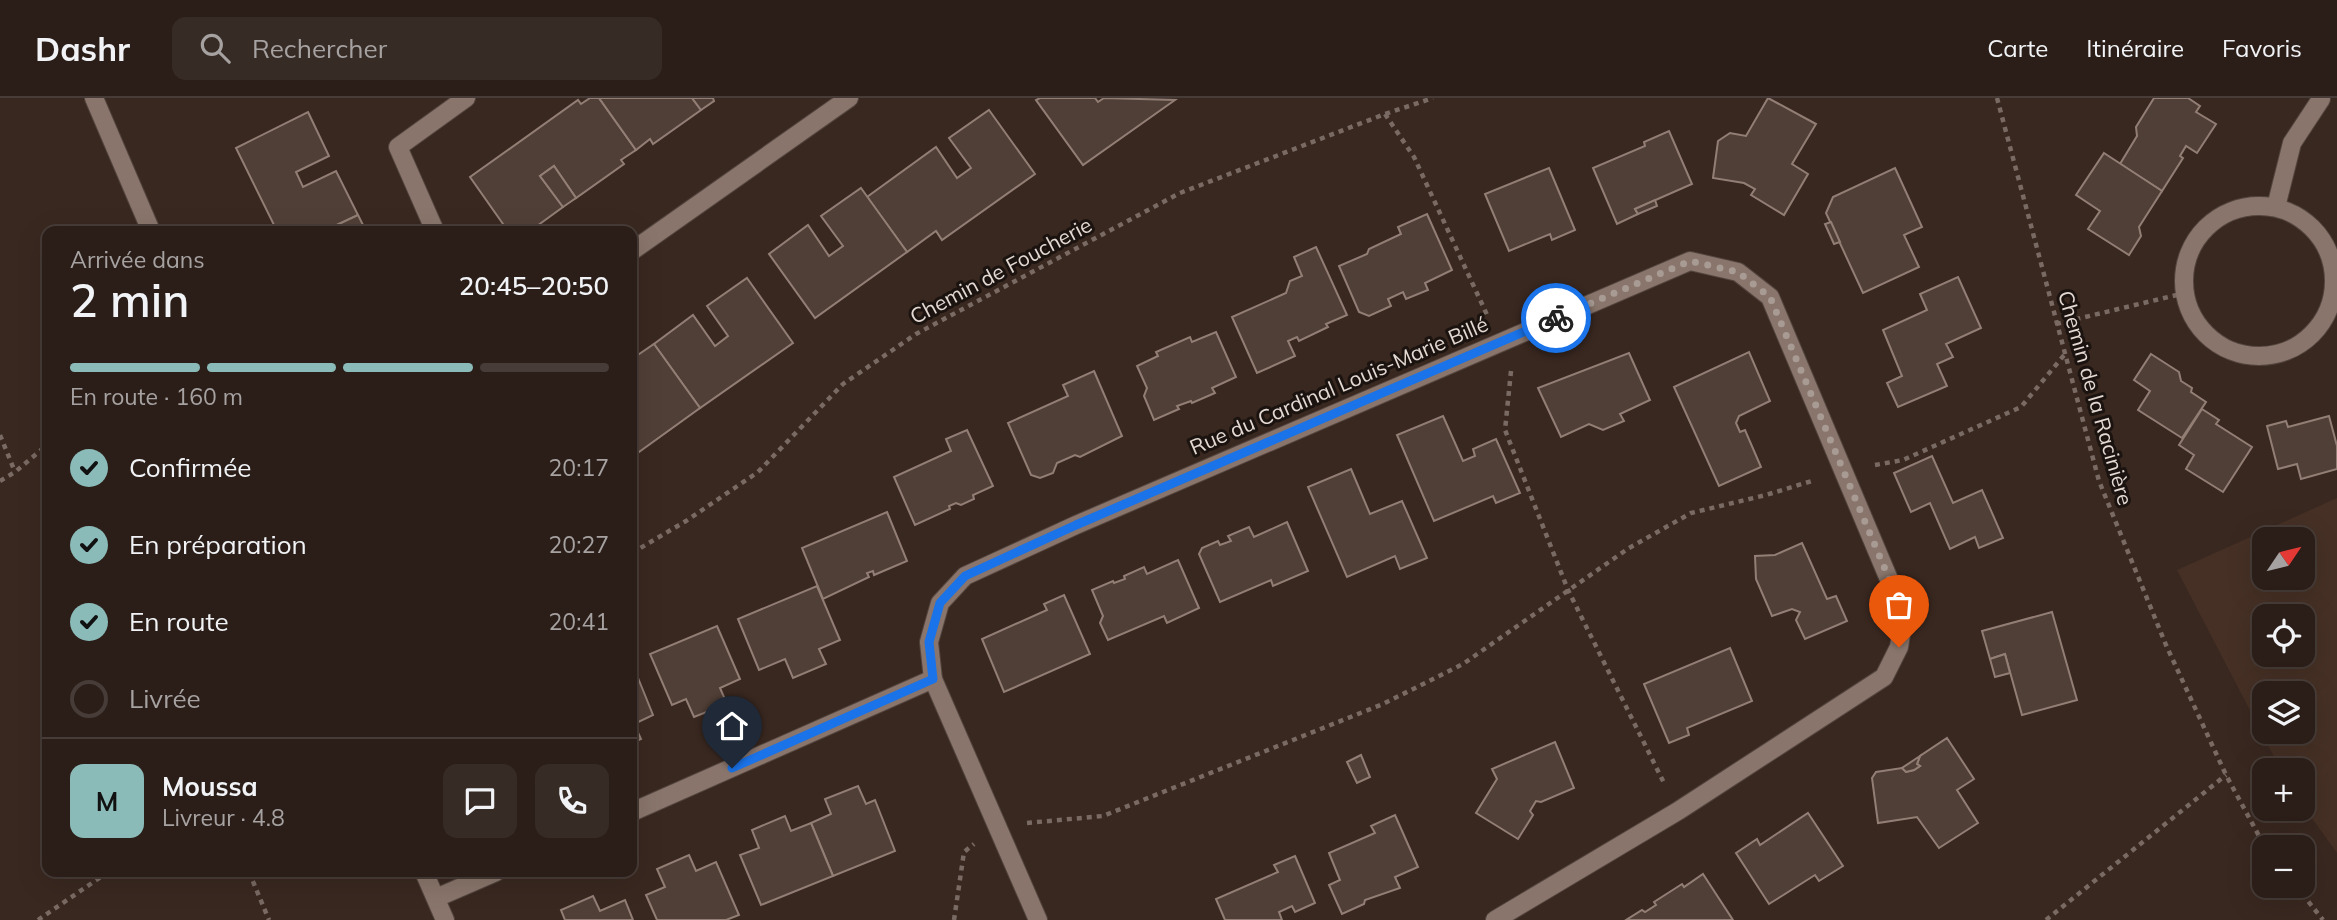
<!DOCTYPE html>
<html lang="fr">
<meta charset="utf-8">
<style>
:root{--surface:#2b1e18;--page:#372b25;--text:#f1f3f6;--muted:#a6a2a2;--line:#473c37;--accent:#8bbbb9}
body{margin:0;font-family:Mulish,sans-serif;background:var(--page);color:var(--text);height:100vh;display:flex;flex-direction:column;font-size:26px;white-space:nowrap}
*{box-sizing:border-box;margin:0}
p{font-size:23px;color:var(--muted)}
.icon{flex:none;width:38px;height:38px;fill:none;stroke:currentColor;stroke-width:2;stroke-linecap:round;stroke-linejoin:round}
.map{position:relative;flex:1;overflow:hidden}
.panel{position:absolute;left:42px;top:128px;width:595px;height:651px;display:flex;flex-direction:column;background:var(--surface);border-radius:14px;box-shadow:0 7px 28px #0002,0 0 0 2px var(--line)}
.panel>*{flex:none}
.needle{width:46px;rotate:55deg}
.controls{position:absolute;left:2252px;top:429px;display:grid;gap:14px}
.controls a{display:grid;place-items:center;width:63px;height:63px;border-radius:14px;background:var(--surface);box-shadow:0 7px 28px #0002,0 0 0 2px var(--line);font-size:35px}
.pin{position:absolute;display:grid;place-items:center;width:60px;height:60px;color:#fff;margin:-72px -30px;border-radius:50% 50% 50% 0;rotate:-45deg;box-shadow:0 0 7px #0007}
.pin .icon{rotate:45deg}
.courier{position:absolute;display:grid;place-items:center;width:70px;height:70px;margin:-35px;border:5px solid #1a73e8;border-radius:50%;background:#fff;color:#222;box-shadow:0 2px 9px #0007}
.head em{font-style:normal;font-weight:600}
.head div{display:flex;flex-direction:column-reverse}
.head{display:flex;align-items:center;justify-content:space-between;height:119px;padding:0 28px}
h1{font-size:46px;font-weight:600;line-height:52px}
.bar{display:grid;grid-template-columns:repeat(4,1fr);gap:10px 7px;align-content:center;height:84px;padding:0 28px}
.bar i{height:9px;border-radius:5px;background:var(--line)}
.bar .on{background:var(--accent)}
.bar p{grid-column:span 4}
.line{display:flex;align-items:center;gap:18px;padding:0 28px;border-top:2px solid var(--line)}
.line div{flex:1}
.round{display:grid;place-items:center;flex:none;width:74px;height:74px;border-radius:14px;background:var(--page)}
ol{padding:0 28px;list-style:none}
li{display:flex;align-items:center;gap:21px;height:77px}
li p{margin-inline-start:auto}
li .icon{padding:7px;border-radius:50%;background:var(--accent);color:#111;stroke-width:4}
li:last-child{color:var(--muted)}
li i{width:38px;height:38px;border:4px solid var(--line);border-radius:50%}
header{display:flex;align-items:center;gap:42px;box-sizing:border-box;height:98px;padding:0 35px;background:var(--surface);border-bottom:2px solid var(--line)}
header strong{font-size:33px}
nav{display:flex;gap:38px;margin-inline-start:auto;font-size:24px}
.search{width:490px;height:63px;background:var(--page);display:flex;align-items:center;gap:18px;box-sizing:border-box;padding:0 24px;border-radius:14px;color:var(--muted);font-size:26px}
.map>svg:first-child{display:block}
.built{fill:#463025;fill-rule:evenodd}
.building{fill:#503f36;stroke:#927e75;stroke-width:2}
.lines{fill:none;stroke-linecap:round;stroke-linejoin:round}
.minor-casing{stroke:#53453e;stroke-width:20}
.path{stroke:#796a63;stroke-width:4.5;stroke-dasharray:5 5;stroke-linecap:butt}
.minor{stroke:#89756b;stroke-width:18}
.done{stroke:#a89b94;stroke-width:7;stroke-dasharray:0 12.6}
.route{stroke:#1a73e8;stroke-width:9}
.labels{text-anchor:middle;stroke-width:6;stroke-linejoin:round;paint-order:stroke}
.street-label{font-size:21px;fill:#e4d9d3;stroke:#1b130f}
</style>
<header>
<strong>Dashr</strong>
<div class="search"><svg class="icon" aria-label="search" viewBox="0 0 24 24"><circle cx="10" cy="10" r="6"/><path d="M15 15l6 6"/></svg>Rechercher</div>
<nav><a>Carte</a><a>Itinéraire</a><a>Favoris</a></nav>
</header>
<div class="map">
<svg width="2337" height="822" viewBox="0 0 2337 822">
<rect width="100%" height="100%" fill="#392820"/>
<path class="built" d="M2337 400V755L2303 708V672H2281L2177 472ZM2264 441H2303V480H2264ZM2264 518H2303V556H2264ZM2264 595H2303V634H2264Z"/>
<g class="building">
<polygon points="590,0 599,0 636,52 621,62 624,66 576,100 554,68 540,78 563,109 530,133 508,133 470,79 578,2 581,6"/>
<polygon points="599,0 692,0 701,12 653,46 650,41 636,52"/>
<polygon points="692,0 713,0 714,3 701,12"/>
<polygon points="1040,0 1095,0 1098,4 1104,0 1175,2 1083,67 1036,2"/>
<polygon points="1768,0 1816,26 1792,66 1808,76 1784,117 1751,97 1755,91 1744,85 1713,80 1718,43 1730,35 1746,38"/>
<polygon points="2154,0 2188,0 2200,8 2196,14 2216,26 2197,55 2186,48 2180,58 2183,60 2162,93 2120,66 2137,38 2136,29"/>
<polygon points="989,12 1035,76 942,142 936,133 907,154 867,99 936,49 957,80 971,70 949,40"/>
<polygon points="308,14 329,58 296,74 303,89 336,73 358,117 324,133 277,133 236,50"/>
<polygon points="1669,33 1692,86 1635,111 1638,116 1617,126 1593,70 1645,48 1644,44"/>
<polygon points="2104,55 2162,93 2139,129 2141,138 2129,157 2088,131 2100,113 2076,97"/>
<polygon points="554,68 576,100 563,109 540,78"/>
<polygon points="1549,70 1575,132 1552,142 1550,136 1509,153 1485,96"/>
<polygon points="1895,70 1922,129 1904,137 1919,169 1863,195 1826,115 1833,99"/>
<polygon points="861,90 907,154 815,220 769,156 808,127 829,158 843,148 821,118"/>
<polygon points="1655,102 1657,108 1638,116 1635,111"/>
<polygon points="1427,116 1452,172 1425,185 1428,192 1406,201 1403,194 1388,201 1391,208 1369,218 1359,214 1339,168 1367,156 1369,151 1401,136 1398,129"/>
<polygon points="358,117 366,133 324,133"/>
<polygon points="1831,124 1840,144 1834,146 1825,126"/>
<polygon points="1316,149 1347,217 1326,226 1328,229 1299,243 1297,239 1288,243 1295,258 1257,275 1232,219 1286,195 1290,183 1302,178 1294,159"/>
<polygon points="1958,179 1981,230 1946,246 1953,259 1937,266 1947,288 1898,309 1887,285 1902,278 1883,232 1927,212 1920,196"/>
<polygon points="747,180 793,245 700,310 654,246 693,217 715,248 728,238 707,208"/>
<polygon points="1216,234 1236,279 1212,290 1215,295 1192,305 1191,303 1177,308 1179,311 1154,322 1144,298 1147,290 1137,268 1158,258 1156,254 1190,239 1192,244"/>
<polygon points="654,246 700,310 632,359 632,307 636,304 632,299 632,261"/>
<polygon points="1749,254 1770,303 1739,318 1736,325 1740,334 1745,332 1761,369 1719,388 1674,289"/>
<polygon points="1629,255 1650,302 1620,316 1624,323 1603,332 1589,326 1561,339 1538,290"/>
<polygon points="2151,256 2179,274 2181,283 2192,290 2191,294 2206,304 2182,340 2138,312 2150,293 2134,282"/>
<polygon points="1094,273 1122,338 1080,359 1075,357 1057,365 1053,375 1040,380 1031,377 1008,325 1068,298 1063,287"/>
<polygon points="2202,311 2219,322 2216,326 2252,349 2223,394 2186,371 2194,357 2179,347"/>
<polygon points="1443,318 1463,363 1475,358 1473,351 1496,341 1520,395 1496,405 1493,398 1434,423 1397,337"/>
<polygon points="2329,318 2337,348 2337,371 2301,381 2297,366 2278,371 2267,328 2286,323 2288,329"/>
<polygon points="967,332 993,388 973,397 974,401 961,407 956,405 949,408 950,411 915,427 894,379 951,353 946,341"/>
<polygon points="1932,358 1953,405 1982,392 2003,440 1979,450 1975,439 1950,451 1930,405 1911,414 1894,375"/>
<polygon points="1351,371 1370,416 1402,403 1427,460 1400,471 1395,458 1347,479 1308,389"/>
<polygon points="887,414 907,463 874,477 873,473 867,475 869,479 823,501 802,450"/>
<polygon points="1287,424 1308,473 1273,488 1271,482 1220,504 1199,456 1202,450 1218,443 1220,447 1231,443 1228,438 1249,429 1254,439"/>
<polygon points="1802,445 1827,501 1836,498 1847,523 1805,541 1796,522 1800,514 1792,511 1772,518 1756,481 1755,458 1775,457"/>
<polygon points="1178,462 1199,510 1167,525 1164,518 1108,542 1100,525 1103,518 1092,492 1113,483 1114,485 1125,481 1124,478 1144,469 1147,476"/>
<polygon points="817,488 840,542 819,551 826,566 793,580 785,561 759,572 738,521"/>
<polygon points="1064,497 1090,556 1004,594 982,541 1047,512 1044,506"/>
<polygon points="2052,514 2077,602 2022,617 2005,556 1990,561 1982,533"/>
<polygon points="717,528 740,581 720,590 727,606 694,619 686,601 672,607 650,556"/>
<polygon points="1730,550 1752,603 1687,630 1689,637 1669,645 1644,586"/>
<polygon points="2005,556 2010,575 1995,579 1990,561"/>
<polygon points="632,565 653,617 634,626 641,641 632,645"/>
<polygon points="1947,640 1974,681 1957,692 1978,725 1939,750 1917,719 1878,725 1872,680 1876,674 1902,670 1906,674 1914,672 1920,668 1917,666 1920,658"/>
<polygon points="1555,644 1574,690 1541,704 1536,703 1530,713 1533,717 1518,741 1476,715 1497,681 1492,671"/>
<polygon points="1361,657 1370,679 1357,685 1347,664"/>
<polygon points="1920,658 1917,666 1920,668 1914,672 1906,674 1902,670"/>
<polygon points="858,688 866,706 875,702 895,753 833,778 811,725 831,716 825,701"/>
<polygon points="1808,715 1843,768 1819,783 1815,777 1769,806 1736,755 1757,741 1760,747"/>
<polygon points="1395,717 1418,769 1395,779 1400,790 1365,802 1364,806 1342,816 1329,787 1340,782 1329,755 1375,735 1371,728"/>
<polygon points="785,718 791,733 811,725 833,778 761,807 740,757 759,750 752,732"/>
<polygon points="689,757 696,773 716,764 739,817 726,822 657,822 646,797 665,789 657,771"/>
<polygon points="1295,758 1315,805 1295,814 1292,808 1279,814 1282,822 1225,822 1216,801 1278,774 1274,767"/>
<polygon points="1703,776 1733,822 1626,822 1642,812 1645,814 1656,807 1654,804 1682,786 1684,789"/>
<polygon points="593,798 600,813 625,802 633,822 565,822 561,812"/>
</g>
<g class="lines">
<g class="minor-casing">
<g id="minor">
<polyline points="94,0 151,133"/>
<circle cx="2259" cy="183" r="75"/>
<polyline points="2276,109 2292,45 2321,1"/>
<polyline points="435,133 398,49 466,0"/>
<polyline points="632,153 849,0"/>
<polyline points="933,581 1038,822"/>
<polyline points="632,714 933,581 929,544 940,505 965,478 1076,427 1690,163 1738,174 1770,199 1904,517 1899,549 1884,579 1678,713 1495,822"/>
<polyline points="424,774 445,822"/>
<polyline points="436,800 496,774"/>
</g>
</g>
<g class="path">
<polyline points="1997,0 2099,383 2166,547 2226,677 2265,749"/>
<polyline points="1385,16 1414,59 1488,219"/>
<polyline points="2056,226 2185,195"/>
<polyline points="1511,273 1505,332 1568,492 1665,687"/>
<polyline points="0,337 15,374"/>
<polyline points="1875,367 1903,362 2021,309 2065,256"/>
<polyline points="0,383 15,374 47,347"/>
<polyline points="632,455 686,423 758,374 843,286 916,236 1180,95 1385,16 1433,0"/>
<polyline points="1027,725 1103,718 1383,606 1463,566 1629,450 1691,415 1766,397 1815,382"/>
<polyline points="249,774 269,822"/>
<polyline points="2296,788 2323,822"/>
<polyline points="38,822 108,774"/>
<polyline points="954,822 964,754 974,746"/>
<polyline points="2046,822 2226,677"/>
</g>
<use href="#minor" class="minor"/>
</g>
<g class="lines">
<polyline class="done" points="1556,220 1690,163 1738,174 1770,199 1904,516 1899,549"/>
<polyline class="route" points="732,670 933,581 929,544 940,505 965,478 1076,427 1556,220"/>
</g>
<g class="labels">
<g class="street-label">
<text transform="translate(1001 173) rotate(-28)" y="7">Chemin de Foucherie</text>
<text transform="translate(1339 288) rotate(-23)" y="7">Rue du Cardinal Louis-Marie Billé</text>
<text transform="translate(2095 300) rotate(74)" y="7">Chemin de la Racinière</text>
</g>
</g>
</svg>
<div class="controls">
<a><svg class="needle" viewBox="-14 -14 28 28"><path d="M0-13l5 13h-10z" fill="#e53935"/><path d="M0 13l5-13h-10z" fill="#a6a2a2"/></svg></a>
<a><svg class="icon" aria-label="locate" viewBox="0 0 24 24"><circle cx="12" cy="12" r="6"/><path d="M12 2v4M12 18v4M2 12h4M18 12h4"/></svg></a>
<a><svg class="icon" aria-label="layers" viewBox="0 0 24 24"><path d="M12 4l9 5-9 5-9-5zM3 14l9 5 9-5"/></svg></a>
<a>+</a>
<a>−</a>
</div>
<div class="pin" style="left:1899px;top:549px;background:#ea580c"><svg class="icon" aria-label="bag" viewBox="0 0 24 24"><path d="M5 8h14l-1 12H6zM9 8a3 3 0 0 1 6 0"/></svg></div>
<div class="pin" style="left:732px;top:670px;background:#1f2937"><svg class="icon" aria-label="home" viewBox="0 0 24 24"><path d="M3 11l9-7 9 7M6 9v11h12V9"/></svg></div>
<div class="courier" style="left:1556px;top:220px"><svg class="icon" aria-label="bike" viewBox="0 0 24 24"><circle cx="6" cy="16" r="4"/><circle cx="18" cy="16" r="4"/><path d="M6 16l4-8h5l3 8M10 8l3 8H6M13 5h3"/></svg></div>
<section class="panel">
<div class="head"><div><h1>2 min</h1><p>Arrivée dans</p></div><em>20:45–20:50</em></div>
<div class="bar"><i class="on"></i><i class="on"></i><i class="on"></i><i></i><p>En route · 160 m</p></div>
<ol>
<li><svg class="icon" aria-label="check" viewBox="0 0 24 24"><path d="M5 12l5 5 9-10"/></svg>Confirmée<p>20:17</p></li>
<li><svg class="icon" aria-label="check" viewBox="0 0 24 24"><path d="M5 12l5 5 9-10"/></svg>En préparation<p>20:27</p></li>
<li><svg class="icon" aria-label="check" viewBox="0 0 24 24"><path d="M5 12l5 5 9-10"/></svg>En route<p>20:41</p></li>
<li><i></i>Livrée</li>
</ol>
<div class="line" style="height:126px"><b class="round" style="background:var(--accent);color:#111">M</b><div><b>Moussa</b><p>Livreur · 4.8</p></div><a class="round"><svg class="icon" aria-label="chat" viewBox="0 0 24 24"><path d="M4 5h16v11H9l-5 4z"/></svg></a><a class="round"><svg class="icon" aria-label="phone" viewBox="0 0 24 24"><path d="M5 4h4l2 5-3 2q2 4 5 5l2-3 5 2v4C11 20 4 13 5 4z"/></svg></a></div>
</section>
</div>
